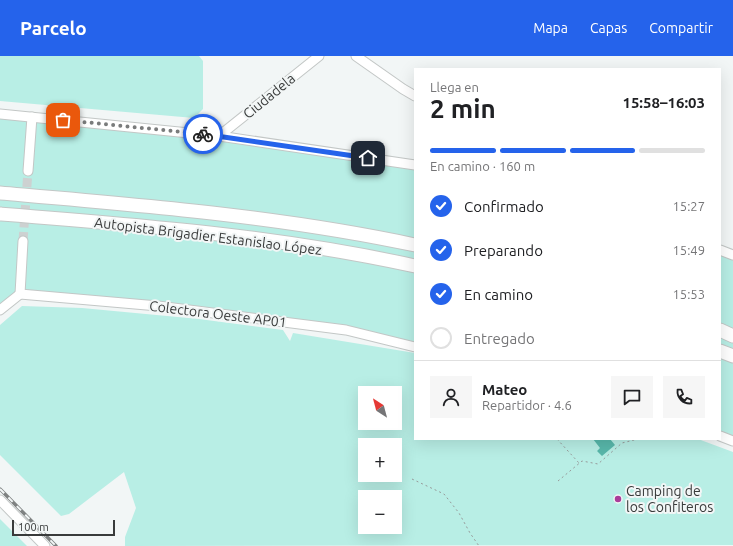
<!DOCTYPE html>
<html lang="es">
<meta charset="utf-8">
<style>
:root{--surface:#fff;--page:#f6f6f6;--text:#202124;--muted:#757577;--line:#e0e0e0;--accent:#2563eb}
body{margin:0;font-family:Ubuntu,sans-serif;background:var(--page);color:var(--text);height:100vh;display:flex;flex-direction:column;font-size:15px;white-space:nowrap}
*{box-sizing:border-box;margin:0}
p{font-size:13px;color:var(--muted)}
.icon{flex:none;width:22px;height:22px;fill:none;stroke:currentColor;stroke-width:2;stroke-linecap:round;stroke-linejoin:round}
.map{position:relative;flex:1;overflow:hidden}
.details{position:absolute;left:414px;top:12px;width:307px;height:372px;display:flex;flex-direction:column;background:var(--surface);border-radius:0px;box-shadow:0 4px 16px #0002}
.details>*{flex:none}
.needle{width:26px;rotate:324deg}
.tools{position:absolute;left:358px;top:330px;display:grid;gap:8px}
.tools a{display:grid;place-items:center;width:44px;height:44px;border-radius:0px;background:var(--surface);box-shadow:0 4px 16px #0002;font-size:20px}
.scale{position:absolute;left:12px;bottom:10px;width:103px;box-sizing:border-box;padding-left:4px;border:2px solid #393b3b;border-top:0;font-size:11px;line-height:14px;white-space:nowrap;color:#393b3b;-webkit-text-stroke:3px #f2f6f6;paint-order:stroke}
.pin{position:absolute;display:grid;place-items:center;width:34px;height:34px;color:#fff;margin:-17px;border-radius:8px;box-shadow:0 2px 6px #0006}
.courier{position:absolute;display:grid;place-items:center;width:40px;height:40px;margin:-20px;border:3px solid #2563eb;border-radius:50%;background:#fff;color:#222;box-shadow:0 1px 5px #0007}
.headline em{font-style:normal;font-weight:700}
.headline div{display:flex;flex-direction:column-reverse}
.headline{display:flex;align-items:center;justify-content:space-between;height:68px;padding:0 16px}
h1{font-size:26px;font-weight:700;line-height:30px}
.bar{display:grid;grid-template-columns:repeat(4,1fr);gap:6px 4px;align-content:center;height:48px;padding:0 16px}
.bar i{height:5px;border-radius:3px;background:var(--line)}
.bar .selected{background:var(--accent)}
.bar p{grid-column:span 4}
.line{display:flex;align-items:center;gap:10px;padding:0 16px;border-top:1px solid var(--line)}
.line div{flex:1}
.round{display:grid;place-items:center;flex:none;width:42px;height:42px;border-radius:0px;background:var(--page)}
ol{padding:0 16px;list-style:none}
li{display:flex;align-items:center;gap:12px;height:44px}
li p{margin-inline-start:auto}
li .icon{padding:4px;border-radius:50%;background:var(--accent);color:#fff;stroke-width:4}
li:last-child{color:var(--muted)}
li i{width:22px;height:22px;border:2px solid var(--line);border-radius:50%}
header{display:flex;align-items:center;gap:24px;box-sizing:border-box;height:56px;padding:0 20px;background:var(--accent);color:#fff}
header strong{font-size:19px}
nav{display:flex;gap:22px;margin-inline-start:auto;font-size:14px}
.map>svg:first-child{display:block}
.green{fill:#b8eee5;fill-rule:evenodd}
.water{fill:#58b8ab}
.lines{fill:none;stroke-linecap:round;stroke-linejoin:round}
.minor-tunnel{stroke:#cdd1d1;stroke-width:9;stroke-dasharray:9 4.5;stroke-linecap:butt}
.minor-casing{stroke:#c3c7c6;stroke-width:11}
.highway-casing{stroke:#c3c7c6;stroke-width:15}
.path{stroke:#979a9a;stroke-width:1;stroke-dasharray:2 3;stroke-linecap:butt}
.minor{stroke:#fff;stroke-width:9}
.highway{stroke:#fff;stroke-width:13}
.rail-casing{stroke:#7f8282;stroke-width:3.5}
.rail{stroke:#f2f6f6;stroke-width:2;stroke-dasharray:6;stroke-linecap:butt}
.done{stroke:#7a7c7c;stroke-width:4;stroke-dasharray:0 7.2}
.route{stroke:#2563eb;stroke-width:5}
.poi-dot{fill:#aa3c9a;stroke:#f2f6f6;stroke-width:1.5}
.labels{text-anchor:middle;stroke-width:4;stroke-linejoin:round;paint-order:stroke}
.street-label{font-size:14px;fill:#393b3b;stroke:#f2f6f6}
.poi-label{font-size:14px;fill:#393b3b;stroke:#f2f6f6;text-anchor:start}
</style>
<header>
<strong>Parcelo</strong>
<nav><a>Mapa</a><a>Capas</a><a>Compartir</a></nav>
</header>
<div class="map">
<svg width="733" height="490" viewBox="0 0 733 490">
<rect width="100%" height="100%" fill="#f2f6f6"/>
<g class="green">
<polygon points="0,0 199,0 203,5 203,53 194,62 0,45"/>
<polygon points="0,58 32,61 415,109 415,291 346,274 20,238 0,254"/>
<polygon points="720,194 733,199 733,385 720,380"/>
<path d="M22 250 82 252 199 263 283 274 290 285 293 277 415 297V383H698L733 396V489L125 490V481L136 452 124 416 69 458 61 460 0 399V269ZM365 337H395V367H365ZM365 389H395V419H365ZM365 441H395V471H365Z"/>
<polygon points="0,463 27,490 0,490"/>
</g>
<polygon class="water" points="593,383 610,383 615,389 602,400 597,395 600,392"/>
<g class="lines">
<polyline class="minor-tunnel" points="23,185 28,115"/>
<g class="minor-casing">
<g id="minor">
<polyline points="356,0 403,33 415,40"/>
<polyline points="0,58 219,80 415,109"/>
<polyline points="219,80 319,0"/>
<polyline points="28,115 32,61"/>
<polyline points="720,194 733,199"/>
<polyline points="20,238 158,250 346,274 415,291"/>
<polyline points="20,238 23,185"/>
<polyline points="0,254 20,238"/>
<polyline points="720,380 733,385"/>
<polyline points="0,444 45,490"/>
</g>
</g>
<g class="highway-casing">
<g id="highway">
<path d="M0 137C139 149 279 160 415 189"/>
<path d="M0 158C139 169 279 180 415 210"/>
<polyline points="720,274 733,280"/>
<polyline points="720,295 733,300"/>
</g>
</g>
<g class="path">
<polyline points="557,383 579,407"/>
<polyline points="412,423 444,438 459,457 470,477 479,490"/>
<polyline points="558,425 582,405 598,408 622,387 638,383"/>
</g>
<use href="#minor" class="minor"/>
<use href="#highway" class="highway"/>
<g class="rail-casing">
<polyline id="rail" points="0,433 56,490"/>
</g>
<use href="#rail" class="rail"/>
</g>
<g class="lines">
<polyline class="done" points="63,64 203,78"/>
<polyline class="route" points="203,78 368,102"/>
</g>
<circle class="poi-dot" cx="618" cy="443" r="4"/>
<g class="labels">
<g class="street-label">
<text transform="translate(269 40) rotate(-39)" y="5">Ciudadela</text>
<text transform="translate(208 180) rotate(7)" y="5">Autopista Brigadier Estanislao López</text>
<text transform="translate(218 258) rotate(7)" y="5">Colectora Oeste AP01</text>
</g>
<g class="poi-label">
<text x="626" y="440">Camping de<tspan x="626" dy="16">los Confiteros</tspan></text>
</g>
</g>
</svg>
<div class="tools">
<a><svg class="needle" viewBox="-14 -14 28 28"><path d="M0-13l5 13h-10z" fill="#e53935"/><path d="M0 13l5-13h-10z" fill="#757577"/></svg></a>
<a>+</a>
<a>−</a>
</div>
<div class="scale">100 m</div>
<div class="pin" style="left:63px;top:64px;background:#ea580c"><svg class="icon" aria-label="bag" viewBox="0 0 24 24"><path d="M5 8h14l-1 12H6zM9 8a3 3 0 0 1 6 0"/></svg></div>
<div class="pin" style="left:368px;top:102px;background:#1f2937"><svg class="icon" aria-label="home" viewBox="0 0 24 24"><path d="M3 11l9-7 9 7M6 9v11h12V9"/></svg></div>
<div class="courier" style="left:203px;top:78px"><svg class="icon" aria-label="bike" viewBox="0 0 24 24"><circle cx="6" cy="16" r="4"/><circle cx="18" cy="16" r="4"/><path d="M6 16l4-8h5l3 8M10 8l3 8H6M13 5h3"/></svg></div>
<section class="details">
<div class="headline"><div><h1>2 min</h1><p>Llega en</p></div><em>15:58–16:03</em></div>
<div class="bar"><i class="selected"></i><i class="selected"></i><i class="selected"></i><i></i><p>En camino · 160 m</p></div>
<ol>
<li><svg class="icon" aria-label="check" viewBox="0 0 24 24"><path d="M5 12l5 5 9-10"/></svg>Confirmado<p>15:27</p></li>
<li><svg class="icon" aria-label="check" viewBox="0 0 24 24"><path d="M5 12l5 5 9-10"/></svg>Preparando<p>15:49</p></li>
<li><svg class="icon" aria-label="check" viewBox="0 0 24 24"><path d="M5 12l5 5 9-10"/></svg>En camino<p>15:53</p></li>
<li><i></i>Entregado</li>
</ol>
<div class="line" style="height:72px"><a class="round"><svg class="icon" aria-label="person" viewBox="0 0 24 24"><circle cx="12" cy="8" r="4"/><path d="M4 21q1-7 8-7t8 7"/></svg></a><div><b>Mateo</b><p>Repartidor · 4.6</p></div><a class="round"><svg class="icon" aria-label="chat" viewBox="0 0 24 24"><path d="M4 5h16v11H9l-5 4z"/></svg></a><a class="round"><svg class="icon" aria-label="phone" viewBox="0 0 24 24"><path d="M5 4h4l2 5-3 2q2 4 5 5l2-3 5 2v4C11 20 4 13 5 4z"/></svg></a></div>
</section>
</div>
